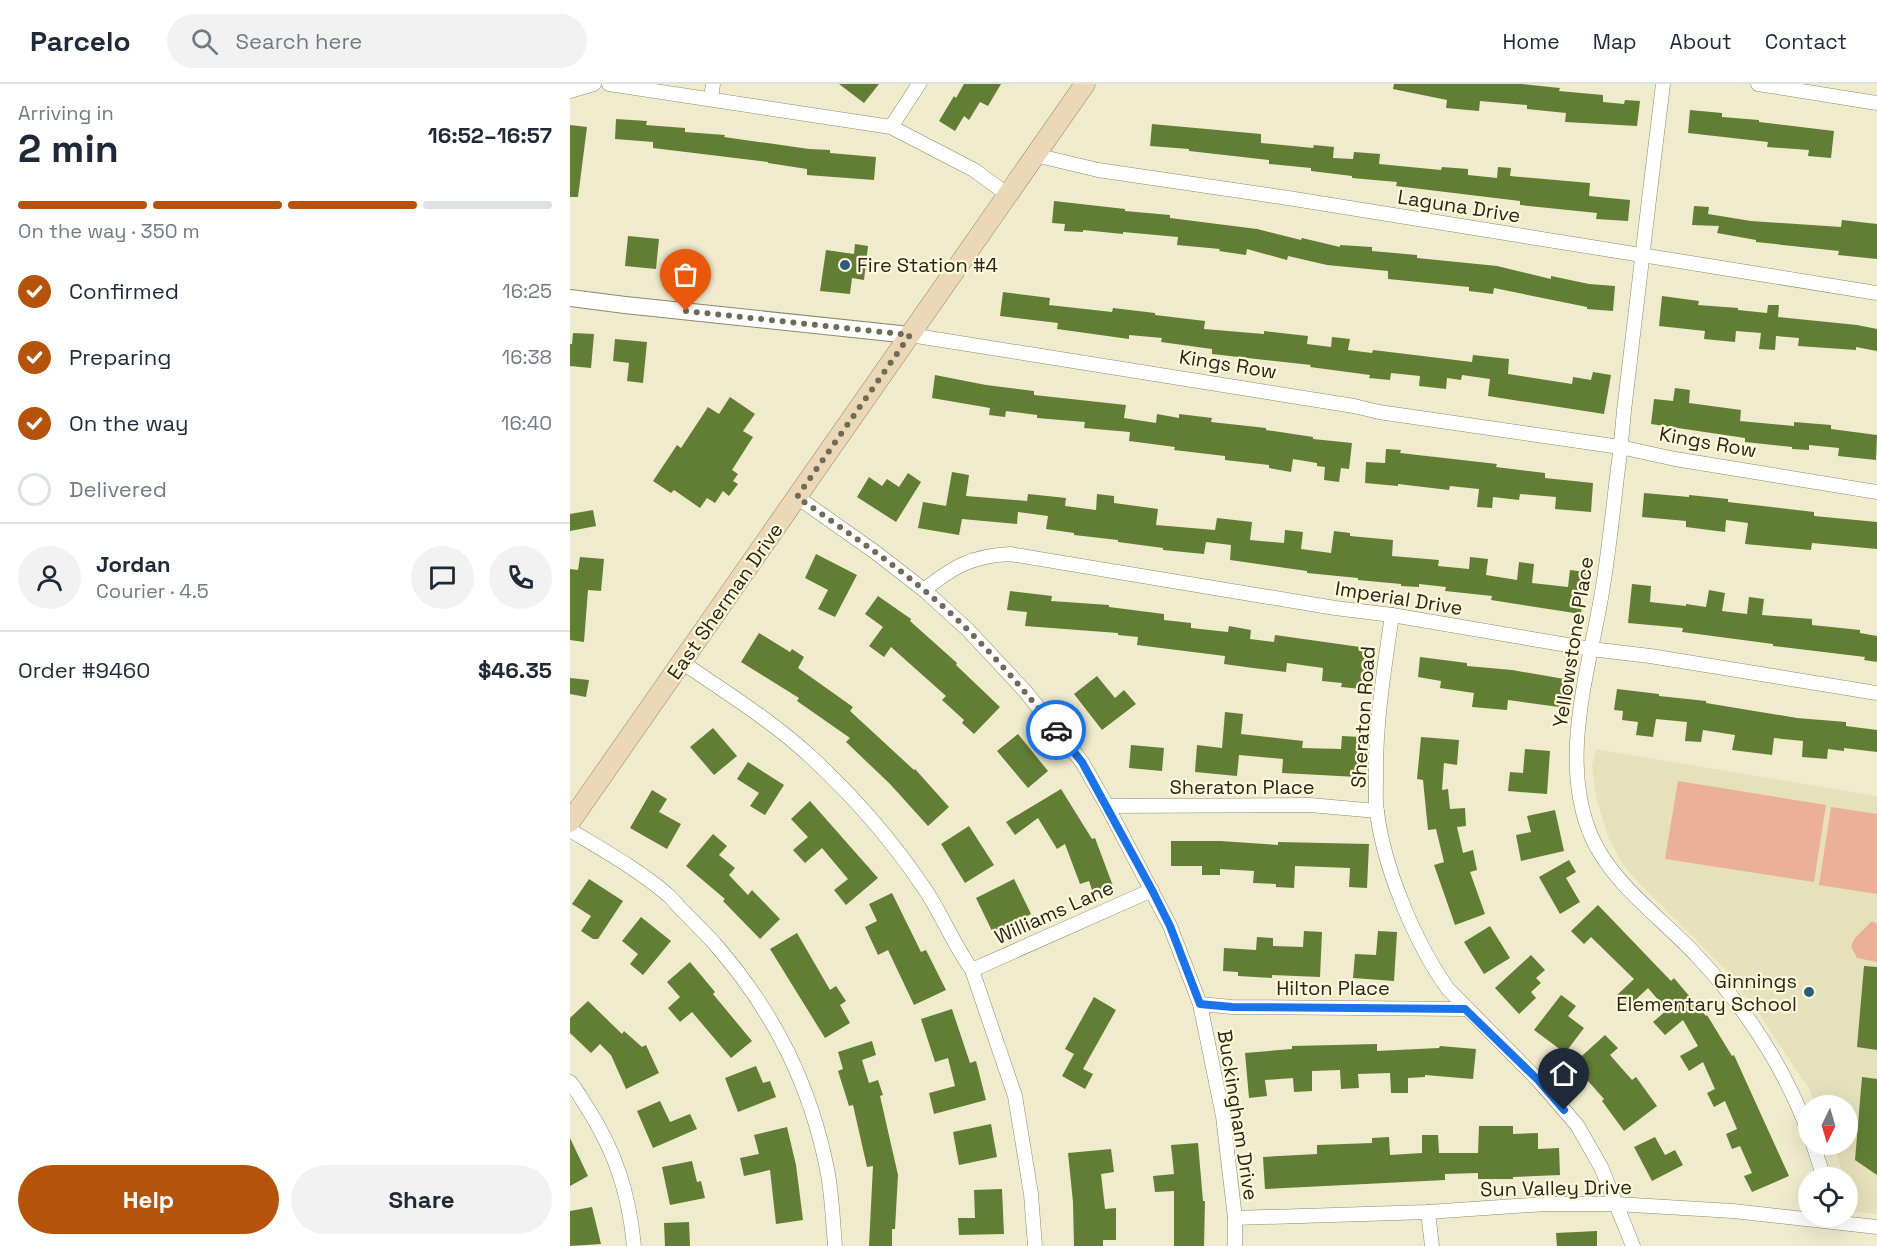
<!DOCTYPE html>
<meta charset="utf-8">
<style>
:root{--surface:#fff;--page:#f2f2f3;--text:#1f2937;--muted:#747a83;--line:#e0e1e3;--accent:#b45309}
body{margin:0;font-family:"Space Grotesk",sans-serif;background:var(--page);color:var(--text);height:100vh;display:flex;flex-direction:column;font-size:22px;white-space:nowrap}
*{box-sizing:border-box;margin:0}
p{font-size:20px;color:var(--muted)}
.icon{flex:none;width:33px;height:33px;fill:none;stroke:currentColor;stroke-width:2;stroke-linecap:round;stroke-linejoin:round}
.map{position:relative;flex:1;overflow:hidden}
.side{display:flex;flex-direction:column;background:var(--surface);width:570px}
.side>*{flex:none}
.needle{width:39px;rotate:185deg}
.controls{position:absolute;left:1228px;top:1011px;display:grid;gap:12px}
.controls a{display:grid;place-items:center;width:60px;height:60px;border-radius:50%;background:var(--surface);box-shadow:0 6px 24px #0002;font-size:30px}
.pin{position:absolute;display:grid;place-items:center;width:51px;height:51px;color:#fff;margin:-62px -26px;border-radius:50% 50% 50% 0;rotate:-45deg;box-shadow:0 0 6px #0007}
.pin .icon{rotate:45deg}
.courier{position:absolute;display:grid;place-items:center;width:60px;height:60px;margin:-30px;border:4px solid #1a73e8;border-radius:50%;background:#fff;color:#222;box-shadow:0 2px 8px #0007}
.headline em{font-style:normal;font-weight:600}
.headline div{display:flex;flex-direction:column-reverse}
.headline{display:flex;align-items:center;justify-content:space-between;height:102px;padding:0 18px}
h1{font-size:39px;font-weight:600;line-height:45px}
.bar{display:grid;grid-template-columns:repeat(4,1fr);gap:9px 6px;align-content:center;height:72px;padding:0 18px}
.bar i{height:8px;border-radius:4px;background:var(--line)}
.bar .current{background:var(--accent)}
.bar p{grid-column:span 4}
.line{display:flex;align-items:center;gap:15px;padding:0 18px;border-top:2px solid var(--line)}
.line div{flex:1}
.round{display:grid;place-items:center;flex:none;width:63px;height:63px;border-radius:32px;background:var(--page)}
ol{padding:0 18px;list-style:none}
li{display:flex;align-items:center;gap:18px;height:66px}
li p{margin-inline-start:auto}
li .icon{padding:6px;border-radius:50%;background:var(--accent);color:#fff;stroke-width:4}
li:last-child{color:var(--muted)}
li i{width:33px;height:33px;border:3px solid var(--line);border-radius:50%}
.action{display:flex;gap:12px;margin-top:auto;padding:12px 18px}
.action a{flex:1;height:69px;border-radius:36px;background:var(--accent);color:#fff;font-size:24px;font-weight:600;line-height:69px;text-align:center}
.action a+a{background:var(--page);color:var(--text)}
header{display:flex;align-items:center;gap:36px;box-sizing:border-box;height:84px;padding:0 30px;background:var(--surface);border-bottom:2px solid var(--line)}
header strong{font-size:28px}
nav{display:flex;gap:33px;margin-inline-start:auto;font-size:21px}
.search{width:420px;height:54px;background:var(--page);display:flex;align-items:center;gap:15px;box-sizing:border-box;padding:0 21px;border-radius:33px;color:var(--muted);font-size:22px}
main{display:flex;flex:1;min-height:0}
.map>svg:first-child{display:block}
.built{fill:#e6e0bb}
.green{fill:#ebb198}
.building{fill:#627e35}
.lines{fill:none;stroke-linecap:round;stroke-linejoin:round}
.minor-casing{stroke:#8d896d;stroke-width:15}
.tertiary-casing{stroke:#8d896d;stroke-width:18}
.secondary-casing{stroke:#8d896d;stroke-width:21}
.minor{stroke:#fff;stroke-width:14}
.tertiary{stroke:#fff;stroke-width:16}
.secondary{stroke:#ecd8b6;stroke-width:20}
.done{stroke:#6e6b59;stroke-width:6;stroke-dasharray:0 10.8}
.route{stroke:#1a73e8;stroke-width:8}
.poi-dot{fill:#2c5e7b;stroke:#fdf9da;stroke-width:2}
.labels{text-anchor:middle;stroke-width:4.5;stroke-linejoin:round;paint-order:stroke}
.street-label{font-size:20px;fill:#28261b;stroke:#fdf9da}
.poi-label{font-size:20px;fill:#28261b;stroke:#fdf9da;text-anchor:start}
</style>
<header>
<strong>Parcelo</strong>
<div class="search"><svg class="icon" aria-label="search" viewBox="0 0 24 24"><circle cx="10" cy="10" r="6"/><path d="M15 15l6 6"/></svg>Search here</div>
<nav><a>Home</a><a>Map</a><a>About</a><a>Contact</a></nav>
</header>
<main>
<section class="side">
<div class="headline"><div><h1>2 min</h1><p>Arriving in</p></div><em>16:52–16:57</em></div>
<div class="bar"><i class="current"></i><i class="current"></i><i class="current"></i><i></i><p>On the way · 350 m</p></div>
<ol>
<li><svg class="icon" aria-label="check" viewBox="0 0 24 24"><path d="M5 12l5 5 9-10"/></svg>Confirmed<p>16:25</p></li>
<li><svg class="icon" aria-label="check" viewBox="0 0 24 24"><path d="M5 12l5 5 9-10"/></svg>Preparing<p>16:38</p></li>
<li><svg class="icon" aria-label="check" viewBox="0 0 24 24"><path d="M5 12l5 5 9-10"/></svg>On the way<p>16:40</p></li>
<li><i></i>Delivered</li>
</ol>
<div class="line" style="height:108px"><a class="round"><svg class="icon" aria-label="person" viewBox="0 0 24 24"><circle cx="12" cy="8" r="4"/><path d="M4 21q1-7 8-7t8 7"/></svg></a><div><b>Jordan</b><p>Courier · 4.5</p></div><a class="round"><svg class="icon" aria-label="chat" viewBox="0 0 24 24"><path d="M4 5h16v11H9l-5 4z"/></svg></a><a class="round"><svg class="icon" aria-label="phone" viewBox="0 0 24 24"><path d="M5 4h4l2 5-3 2q2 4 5 5l2-3 5 2v4C11 20 4 13 5 4z"/></svg></a></div>
<div class="line" style="height:78px"><div>Order #9460</div><b>$46.35</b></div>
<div class="action"><a>Help</a><a>Share</a></div>
</section>
<div class="map">
<svg width="1307" height="1162" viewBox="0 0 1307 1162">
<rect width="100%" height="100%" fill="#f0ebcd"/>
<polygon class="built" points="1026,665 1307,712 1307,1130 1283,1127 1278,1109 1278,1094 1274,1093 1264,1061 1278,1060 1278,1022 1247,1021 1239,1005 1190,931 1154,884 1066,796 1052,779 1039,755 1027,717 1022,682"/>
<g class="green">
<polygon points="1108,697 1256,721 1244,798 1095,775"/>
<polygon points="1261,723 1307,730 1307,810 1249,801"/>
<polygon points="1302,837 1307,840 1307,878 1287,874 1281,862 1285,854"/>
</g>
<g class="building">
<polygon points="269,0 309,0 294,19"/>
<polygon points="394,0 431,0 418,22 410,18 399,36 394,32 385,47 369,37 384,12 386,14"/>
<polygon points="824,0 951,0 990,4 989,7 1033,11 1033,18 1054,20 1055,16 1070,17 1067,42 995,38 996,29 957,25 957,21 910,17 909,27 876,24 877,16 823,5"/>
<polygon points="1120,26 1152,29 1152,33 1189,36 1189,38 1264,47 1261,74 1238,72 1239,66 1197,63 1198,58 1118,49"/>
<polygon points="46,35 77,37 76,41 115,44 115,48 155,51 154,53 239,65 260,66 260,69 306,73 304,96 237,91 237,85 198,79 198,78 83,64 83,58 45,55"/>
<polygon points="582,40 691,50 691,59 743,64 744,61 764,63 763,74 783,75 784,68 810,70 809,80 871,86 872,83 898,85 898,91 927,94 928,83 941,84 940,92 1020,99 1019,112 1060,116 1058,137 1026,135 1027,129 950,121 950,117 826,102 827,98 782,94 782,92 741,87 741,84 699,80 699,76 619,67 619,65 580,62"/>
<polygon points="0,41 17,43 8,113 0,113"/>
<polygon points="484,117 555,125 555,127 600,131 600,134 687,145 731,156 732,154 770,163 770,161 802,163 802,167 847,171 847,174 927,182 981,195 981,192 1019,200 1045,202 1043,227 1017,225 1017,223 924,204 923,210 899,207 899,203 818,195 818,187 757,181 718,172 717,176 677,165 676,171 649,167 650,165 607,161 608,153 553,148 553,150 513,146 513,148 494,147 495,140 482,139"/>
<polygon points="1124,122 1139,123 1138,130 1181,137 1271,143 1272,136 1307,140 1307,175 1268,171 1269,167 1186,158 1186,156 1147,149 1149,142 1122,141"/>
<polygon points="58,152 89,155 86,185 55,182"/>
<polygon points="285,160 298,162 294,196 282,194 280,210 250,207 256,166 284,170"/>
<polygon points="433,208 480,214 479,221 542,228 543,224 585,229 585,231 635,237 634,245 694,250 694,247 738,252 737,260 761,263 762,253 780,255 778,266 802,269 803,266 902,278 903,271 939,275 938,290 1002,300 1003,293 1021,296 1023,288 1041,291 1034,330 918,312 920,295 892,291 891,296 877,294 876,305 849,302 850,292 821,289 820,296 799,294 800,291 740,283 741,281 642,270 642,265 591,258 592,254 559,251 559,255 487,245 488,239 430,232"/>
<polygon points="1092,212 1129,217 1128,221 1168,224 1168,226 1197,229 1198,221 1209,221 1208,233 1287,241 1307,245 1307,267 1286,263 1286,266 1228,262 1229,254 1206,252 1205,266 1189,265 1191,249 1166,247 1165,258 1134,255 1135,247 1089,242"/>
<polygon points="3,249 24,250 21,284 0,282 0,260 2,260"/>
<polygon points="45,255 77,258 73,299 57,297 59,279 43,277"/>
<polygon points="365,291 416,301 464,307 464,311 556,321 554,334 586,339 587,330 609,334 609,330 642,334 641,338 696,344 696,346 743,353 743,355 782,359 779,385 771,384 769,398 754,396 755,383 747,382 747,379 723,375 721,388 699,384 699,381 655,376 655,372 604,366 605,363 559,357 560,348 514,344 515,338 467,334 467,331 436,327 435,333 419,331 420,324 362,314"/>
<polygon points="1105,304 1120,306 1119,319 1171,326 1170,337 1224,342 1224,338 1261,341 1261,345 1307,351 1306,376 1268,372 1269,364 1239,361 1239,366 1222,365 1222,363 1175,358 1175,354 1081,340 1084,315 1103,317"/>
<polygon points="160,313 185,330 173,347 183,353 162,386 168,390 163,397 168,400 159,412 153,407 145,419 137,414 130,424 104,406 101,409 83,397 107,361 111,364 138,323 149,330"/>
<polygon points="816,365 831,366 830,369 927,380 926,383 975,389 975,394 1023,399 1021,428 985,425 986,413 950,410 949,416 923,413 922,424 907,423 909,405 880,402 879,406 828,400 828,402 795,399 796,378 815,379"/>
<polygon points="382,388 399,391 396,412 457,417 458,410 496,414 495,422 526,426 527,410 544,412 544,419 588,425 586,441 645,446 647,434 682,438 680,456 714,459 715,446 733,448 731,465 761,469 764,447 780,449 780,452 823,456 822,472 869,476 868,482 899,485 900,473 918,475 916,491 947,496 949,478 964,480 962,499 998,503 1000,486 1016,488 1011,530 921,516 922,512 875,507 876,503 849,500 849,503 831,502 831,500 788,496 788,494 737,489 737,487 660,476 661,461 636,458 634,470 593,466 593,464 548,458 548,456 504,451 504,449 476,445 478,432 448,428 447,440 392,435 389,451 348,444 353,418 376,422"/>
<polygon points="338,389 351,398 326,438 287,413 299,393 312,402 317,395 329,403"/>
<polygon points="1074,409 1119,413 1119,411 1158,415 1158,418 1244,428 1244,432 1307,438 1307,465 1242,459 1241,466 1175,460 1178,439 1156,436 1155,448 1116,443 1116,437 1072,433"/>
<polygon points="23,426 26,442 0,447 0,430"/>
<polygon points="246,470 287,491 265,533 248,525 258,506 235,494"/>
<polygon points="10,473 34,475 31,507 18,506 14,558 0,556 0,485 8,486"/>
<polygon points="1062,500 1081,502 1080,518 1116,522 1116,520 1136,523 1139,506 1155,509 1152,527 1177,530 1179,513 1194,515 1192,531 1242,535 1242,541 1290,546 1290,549 1307,552 1307,578 1294,576 1295,573 1203,562 1203,560 1112,548 1113,544 1058,539"/>
<polygon points="440,507 482,512 481,517 539,521 539,523 594,530 594,536 621,539 621,544 658,548 659,542 681,546 680,555 704,558 705,551 797,564 792,605 771,603 772,599 752,597 753,584 717,579 716,588 683,584 654,580 655,572 567,561 568,553 548,551 548,549 455,542 457,528 437,526"/>
<polygon points="308,512 341,535 340,537 387,579 386,581 430,623 404,650 392,639 394,636 372,616 376,612 321,563 314,573 299,562 313,543 295,530"/>
<polygon points="189,549 220,568 222,565 234,573 228,584 283,623 280,627 344,686 345,685 379,723 358,742 320,700 276,658 280,654 227,617 229,614 171,578"/>
<polygon points="850,573 897,579 897,582 942,586 1000,596 996,624 938,616 937,626 902,623 904,609 870,604 871,597 848,593"/>
<polygon points="527,592 545,614 554,606 566,620 532,646 504,610"/>
<polygon points="0,594 19,596 16,613 0,610"/>
<polygon points="1047,605 1089,610 1089,612 1136,617 1136,619 1227,634 1276,638 1276,642 1307,646 1307,668 1274,664 1274,667 1258,665 1257,675 1232,673 1233,657 1204,654 1202,671 1162,666 1165,651 1133,646 1131,658 1115,657 1117,638 1086,635 1083,653 1066,651 1068,638 1052,636 1053,627 1044,626"/>
<polygon points="655,628 673,630 671,650 733,657 732,664 771,665 772,652 790,653 788,693 712,689 713,675 669,671 667,692 625,688 627,661 652,664"/>
<polygon points="143,644 167,672 144,691 120,663"/>
<polygon points="448,650 478,687 458,704 427,667"/>
<polygon points="851,653 889,656 887,681 874,679 872,706 878,705 880,725 895,724 896,742 887,743 893,769 903,766 907,786 900,788 915,830 885,841 864,781 874,778 866,745 858,746 853,696 847,695"/>
<polygon points="561,661 594,664 592,687 559,684"/>
<polygon points="955,665 980,667 977,710 938,707 940,688 953,689"/>
<polygon points="178,678 214,701 195,731 180,722 189,709 167,695"/>
<polygon points="491,705 522,755 525,754 543,802 523,809 519,797 510,800 495,760 487,765 468,734 445,751 436,738"/>
<polygon points="82,706 97,715 89,728 111,740 97,765 60,744"/>
<polygon points="240,717 308,794 276,821 264,806 278,795 252,764 235,779 223,766 238,753 221,735"/>
<polygon points="985,726 994,767 951,777 946,751 961,748 957,732"/>
<polygon points="399,742 424,781 395,799 371,760"/>
<polygon points="143,750 157,762 149,771 165,784 159,791 178,811 182,806 210,835 190,855 153,817 155,815 116,782"/>
<polygon points="601,757 650,757 708,761 708,758 799,760 797,804 779,803 780,784 725,782 724,804 706,803 706,800 683,799 684,787 650,785 650,791 632,791 632,782 601,782"/>
<polygon points="999,776 1006,788 996,794 1010,818 990,830 969,793"/>
<polygon points="19,795 53,817 28,855 23,855 11,847 21,832 2,820"/>
<polygon points="444,795 461,830 423,849 406,814"/>
<polygon points="322,809 351,868 356,866 376,906 344,921 318,866 308,871 295,843 307,837 299,820"/>
<polygon points="1028,821 1101,897 1104,894 1136,932 1137,931 1162,972 1164,971 1219,1092 1182,1108 1174,1092 1182,1089 1170,1062 1162,1065 1156,1050 1167,1045 1155,1017 1144,1023 1137,1009 1145,1005 1133,978 1119,987 1110,972 1128,962 1113,936 1095,951 1083,938 1097,926 1078,904 1058,923 1047,911 1064,895 1021,853 1014,860 1001,847"/>
<polygon points="71,833 101,857 73,891 60,880 68,870 52,857"/>
<polygon points="920,842 940,874 914,890 894,858"/>
<polygon points="734,847 752,848 750,893 702,891 702,894 668,892 668,888 653,887 654,864 686,866 687,853 703,854 703,862 733,863"/>
<polygon points="808,847 827,848 824,897 783,894 785,870 806,871"/>
<polygon points="227,849 260,906 266,902 276,917 270,921 280,939 255,954 200,865"/>
<polygon points="961,871 975,886 966,894 971,899 961,908 966,914 949,930 925,904"/>
<polygon points="120,878 145,908 143,910 182,957 161,974 122,928 110,938 98,924 110,913 97,898"/>
<polygon points="1294,882 1307,883 1307,966 1287,963"/>
<polygon points="991,911 1006,922 998,932 1014,944 995,969 964,946"/>
<polygon points="524,913 546,926 513,985 523,990 515,1005 492,992 504,970 495,965"/>
<polygon points="18,917 52,950 54,947 72,963 76,961 89,989 56,1005 41,971 30,960 21,969 0,949 0,934"/>
<polygon points="382,925 400,979 406,977 416,1016 364,1030 359,1009 385,1002 378,974 365,978 351,935"/>
<polygon points="1035,951 1048,964 1040,971 1062,996 1066,993 1087,1022 1054,1047 1032,1017 1034,1015 1003,980"/>
<polygon points="302,957 306,971 292,976 299,999 308,996 313,1011 310,1012 328,1091 325,1145 322,1145 322,1162 299,1162 303,1082 297,1083 283,1021 279,1022 268,987 273,985 268,968"/>
<polygon points="807,960 807,967 869,964 870,962 906,965 903,995 855,991 855,993 838,994 838,1009 821,1009 820,989 788,990 789,1004 771,1005 770,986 742,987 742,1007 724,1008 723,994 695,996 697,1012 679,1014 675,969 722,965 722,962"/>
<polygon points="186,982 193,999 200,997 206,1013 168,1028 155,994"/>
<polygon points="1292,993 1307,995 1307,1091 1285,1076"/>
<polygon points="90,1017 100,1038 120,1030 127,1045 83,1064 67,1027"/>
<polygon points="421,1040 427,1073 389,1081 383,1048"/>
<polygon points="909,1042 943,1042 943,1050 968,1049 968,1065 989,1064 990,1091 943,1093 943,1095 908,1095 908,1089 875,1090 875,1096 695,1105 693,1073 747,1070 747,1061 802,1059 802,1054 819,1053 820,1071 852,1069 852,1051 868,1051 869,1069 908,1069"/>
<polygon points="217,1043 226,1081 233,1136 206,1140 200,1086 174,1092 170,1074 189,1070 184,1051"/>
<polygon points="1085,1053 1095,1071 1105,1066 1113,1081 1082,1097 1064,1063"/>
<polygon points="0,1054 18,1092 0,1102"/>
<polygon points="628,1059 633,1117 635,1117 634,1162 604,1162 604,1107 585,1108 583,1092 604,1090 601,1061"/>
<polygon points="541,1065 544,1088 531,1090 535,1125 546,1124 546,1156 533,1156 533,1162 504,1162 503,1118 498,1069"/>
<polygon points="122,1077 127,1098 131,1097 135,1114 100,1121 92,1083"/>
<polygon points="432,1105 434,1150 389,1151 388,1134 405,1134 404,1106"/>
<polygon points="22,1123 31,1160 0,1162 0,1127"/>
<polygon points="119,1138 120,1162 95,1162 94,1139"/>
<polygon points="1027,1147 1027,1162 987,1162 986,1149"/>
</g>
<g class="lines">
<g class="minor-casing">
<g id="minor">
<polyline points="39,0 321,43 404,86 437,110"/>
<path d="M1093 0C1080 109 1066 218 1054 327 1052 346 1051 365 1048 384 1043 425 1039 467 1032 508 1019 587 988 677 1022 754 1044 802 1092 834 1127 872 1175 923 1214 983 1239 1049"/>
<polyline points="1188,0 1307,19"/>
<polyline points="0,7 24,0"/>
<polyline points="141,15 143,0"/>
<polyline points="321,43 349,0"/>
<polyline points="465,71 528,86 718,114 1307,209"/>
<polyline points="340,251 784,322 809,328 1050,363 1105,375 1307,408"/>
<polyline points="227,413 305,468 354,506 397,545 455,607 512,678 537,722 600,842 630,920 653,1032 665,1134 665,1162"/>
<path d="M354 506C383 483 401 472 440 470L765 524 822 531 1021 565 1080 572 1307 609"/>
<path d="M822 531C814 586 805 641 806 696 806 706 805 717 807 728 814 784 845 859 878 905L968 996 1007 1041 1031 1083 1063 1162"/>
<path d="M113 579C157 609 202 637 241 673 283 712 322 756 354 804 372 830 383 860 402 886L445 1012 461 1110 465 1162"/>
<polyline points="537,722 740,721 807,727"/>
<path d="M0 746C33 766 69 786 98 811 103 815 106 820 110 824 122 836 134 848 145 860 204 928 241 1001 258 1090 262 1113 263 1138 265 1162"/>
<polyline points="402,886 582,806"/>
<polyline points="630,920 662,923 895,925"/>
<path d="M0 998C7 1006 12 1016 18 1025 46 1069 59 1110 64 1162"/>
<polyline points="1243,1060 1254,1094"/>
<polyline points="858,1128 862,1162"/>
<polyline points="665,1134 858,1128 976,1120 1046,1120 1163,1127 1307,1143"/>
</g>
</g>
<g class="tertiary-casing">
<polyline id="tertiary" points="0,214 55,221 340,251"/>
</g>
<g class="secondary-casing">
<polyline id="secondary" points="0,738 515,0"/>
</g>
<use href="#minor" class="minor"/>
<use href="#tertiary" class="tertiary"/>
<use href="#secondary" class="secondary"/>
</g>
<g class="lines">
<path class="done" d="M116 227 340 251 227 413C286 454 347 495 398 546 430 578 458 611 486 646"/>
<polyline class="route" points="486,646 512,678 582,806 600,842 630,920 662,923 895,925 968,996 994,1026"/>
</g>
<g class="poi-dot">
<circle cx="275" cy="181" r="6"/>
<circle cx="1239" cy="908" r="6"/>
</g>
<g class="labels">
<g class="street-label">
<text transform="translate(889 122) rotate(9)" y="7">Laguna Drive</text>
<text transform="translate(658 280) rotate(9)" y="7">Kings Row</text>
<text transform="translate(1138 358) rotate(10)" y="7">Kings Row</text>
<text transform="translate(829 514) rotate(9)" y="7">Imperial Drive</text>
<text transform="translate(155 517) rotate(-55)" y="7">East Sherman Drive</text>
<text transform="translate(1003 558) rotate(-81)" y="7">Yellowstone Place</text>
<text transform="translate(793 633) rotate(-86)" y="7">Sheraton Road</text>
<text x="672" y="710">Sheraton Place</text>
<text transform="translate(484 828) rotate(-24)" y="7">Williams Lane</text>
<text x="763" y="911">Hilton Place</text>
<text transform="translate(668 1031) rotate(81)" y="7">Buckingham Drive</text>
<text transform="translate(986 1104) rotate(-1)" y="7">Sun Valley Drive</text>
</g>
<g class="poi-label">
<text x="287" y="188">Fire Station #4</text>
<text x="1227" y="904" text-anchor="end">Ginnings<tspan x="1227" dy="23">Elementary School</tspan></text>
</g>
</g>
</svg>
<div class="controls">
<a><svg class="needle" viewBox="-14 -14 28 28"><path d="M0-13l5 13h-10z" fill="#e53935"/><path d="M0 13l5-13h-10z" fill="#747a83"/></svg></a>
<a><svg class="icon" aria-label="locate" viewBox="0 0 24 24"><circle cx="12" cy="12" r="6"/><path d="M12 2v4M12 18v4M2 12h4M18 12h4"/></svg></a>
</div>
<div class="pin" style="left:116px;top:227px;background:#ea580c"><svg class="icon" aria-label="bag" viewBox="0 0 24 24"><path d="M5 8h14l-1 12H6zM9 8a3 3 0 0 1 6 0"/></svg></div>
<div class="pin" style="left:994px;top:1026px;background:#1f2937"><svg class="icon" aria-label="home" viewBox="0 0 24 24"><path d="M3 11l9-7 9 7M6 9v11h12V9"/></svg></div>
<div class="courier" style="left:486px;top:646px"><svg class="icon" aria-label="car" viewBox="0 0 24 24"><path d="M5 17H2v-5l4-1 3-4h7l3 4 3 1v5h-3M9 17h6M6 11h13"/><circle cx="7" cy="17" r="2"/><circle cx="17" cy="17" r="2"/></svg></div>
</div>
</main>
